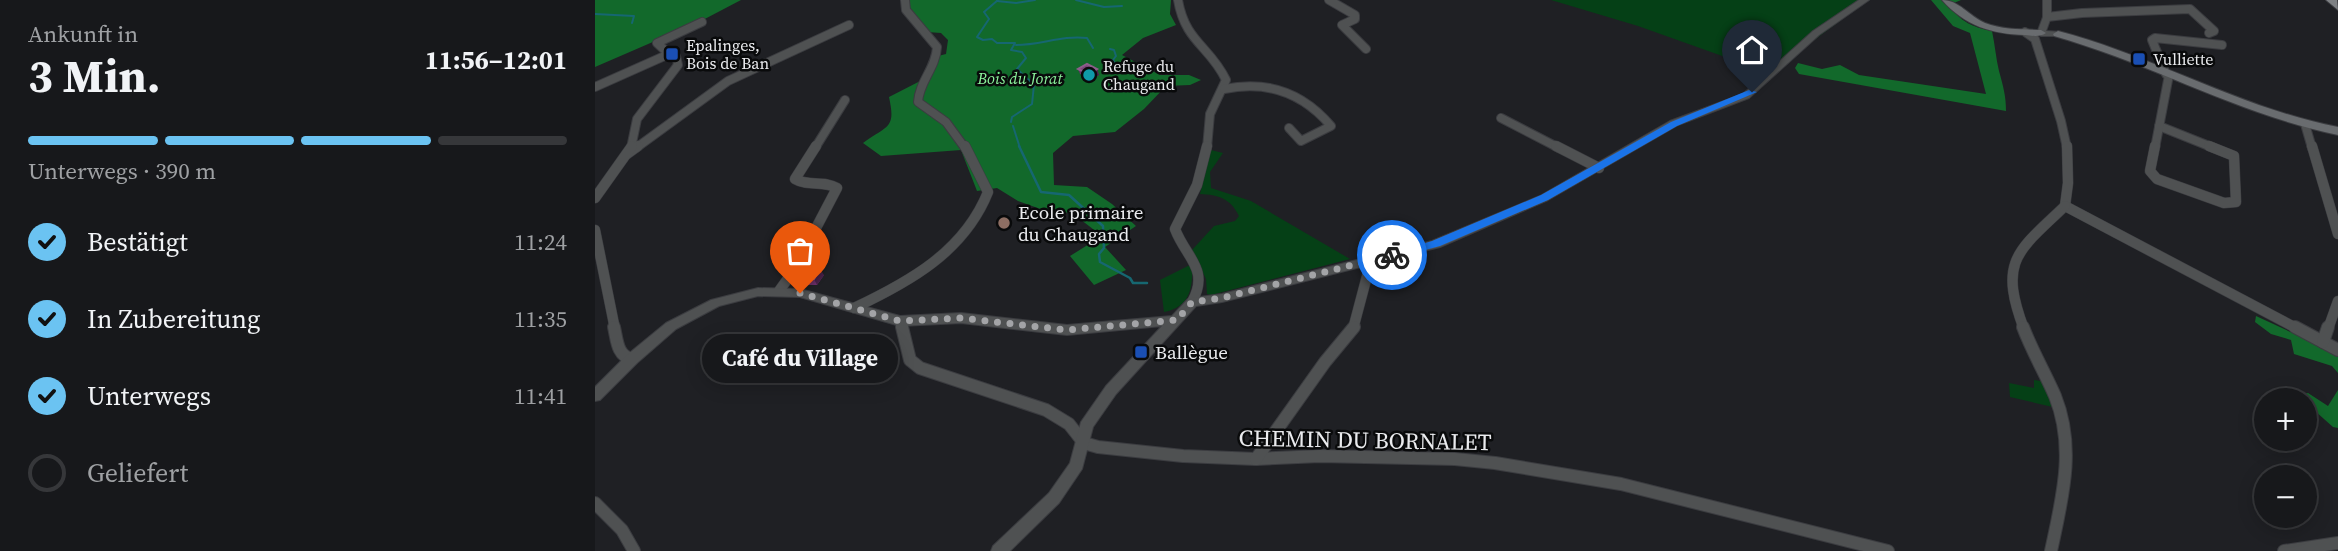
<!DOCTYPE html>
<html lang="de">
<meta charset="utf-8">
<style>
:root{--surface:#17181b;--page:#202124;--text:#f1f3f6;--muted:#9ea0a3;--line:#36373a;--accent:#6bc3f2}
body{margin:0;font-family:"Source Serif 4",serif;background:var(--page);color:var(--text);height:100vh;display:flex;flex-direction:column;font-size:26px;white-space:nowrap}
*{box-sizing:border-box;margin:0}
p{font-size:23px;color:var(--muted)}
.icon{flex:none;width:38px;height:38px;fill:none;stroke:currentColor;stroke-width:2;stroke-linecap:round;stroke-linejoin:round}
.map{position:relative;flex:1;overflow:hidden}
.drawer{display:flex;flex-direction:column;background:var(--surface);width:595px}
.drawer>*{flex:none}
.fabs{position:absolute;left:1659px;top:388px;display:grid;gap:14px}
.fabs a{display:grid;place-items:center;width:63px;height:63px;border-radius:50%;background:var(--surface);box-shadow:0 4px 18px #0003,0 0 0 2px var(--line);font-size:35px}
.pin{position:absolute;display:grid;place-items:center;width:60px;height:60px;color:#fff;margin:-72px -30px;border-radius:50% 50% 50% 0;rotate:-45deg;box-shadow:0 0 7px #0007}
.pin .icon{rotate:45deg}
.courier{position:absolute;display:grid;place-items:center;width:70px;height:70px;margin:-35px;border:5px solid #1a73e8;border-radius:50%;background:#fff;color:#222;box-shadow:0 2px 9px #0007}
.bubble{position:absolute;height:49px;border-radius:24px;background:var(--surface);box-shadow:0 4px 18px #0003,0 0 0 2px var(--line);font-size:23px;font-weight:700;line-height:49px;text-align:center}
.overview em{font-style:normal;font-weight:700}
.overview div{display:flex;flex-direction:column-reverse}
.overview{display:flex;align-items:center;justify-content:space-between;height:119px;padding:0 28px}
h1{font-size:46px;font-weight:700;line-height:52px}
.bar{display:grid;grid-template-columns:repeat(4,1fr);gap:10px 7px;align-content:center;height:84px;padding:0 28px}
.bar i{height:9px;border-radius:5px;background:var(--line)}
.bar .active{background:var(--accent)}
.bar p{grid-column:span 4}
ol{padding:0 28px;list-style:none}
li{display:flex;align-items:center;gap:21px;height:77px}
li p{margin-inline-start:auto}
li .icon{padding:7px;border-radius:50%;background:var(--accent);color:#111;stroke-width:4}
li:last-child{color:var(--muted)}
li i{width:38px;height:38px;border:4px solid var(--line);border-radius:50%}
main{display:flex;flex:1;min-height:0}
.map>svg:first-child{display:block}
.green{fill:#054016}
.forest{fill:#12692b}
.lines{fill:none;stroke-linecap:round;stroke-linejoin:round}
.stream-far1{stroke:#166771;stroke-width:2}
.stream{stroke:#166771;stroke-width:2.5}
.minor-far2-casing{stroke:#3b3c40;stroke-width:10}
.minor-far1-casing{stroke:#3b3c40;stroke-width:11}
.minor-casing{stroke:#3b3c40;stroke-width:14}
.tertiary-casing{stroke:#3b3c40;stroke-width:2}
.secondary-casing{stroke:#3b3c40;stroke-width:2}
.primary-casing{stroke:#3b3c40;stroke-width:2}
.minor-far2{stroke:#4f5152;stroke-width:8}
.minor-far1{stroke:#4f5152;stroke-width:10}
.minor{stroke:#4f5152;stroke-width:12}
.tertiary{fill:#4f5152;fill-rule:evenodd}
.secondary{fill:#696c6f;fill-rule:evenodd}
.primary{fill:#7e8184;fill-rule:evenodd}
.wall{fill:#6c306a}
.shaded-wall{fill:#482148}
.building{fill:#7a4478;stroke:#8c5e8b;stroke-width:2}
.route{fill:#1a73e8}
.done{stroke:#a3a4a7;stroke-width:7;stroke-dasharray:0 12.6}
.transit-dot{fill:#1a4fb4;stroke:#090a0b;stroke-width:2.5}
.culture-dot{fill:#0f9aa8;stroke:#090a0b;stroke-width:2.5}
.education-dot{fill:#8d6e63;stroke:#090a0b;stroke-width:2.5}
.labels{text-anchor:middle;stroke-width:5;stroke-linejoin:round;paint-order:stroke}
.far-poi-label{font-size:16px;fill:#eaebee;stroke:#090a0b;text-anchor:start}
.far-park-label{font-size:16px;font-style:italic;fill:#8bf29b;stroke:#090a0b}
.poi-label{font-size:19px;fill:#eaebee;stroke:#090a0b;text-anchor:start}
.near-street-label{font-size:23px;fill:#eaebee;stroke:#090a0b}
</style>
<main>
<section class="drawer">
<div class="overview"><div><h1>3 Min.</h1><p>Ankunft in</p></div><em>11:56–12:01</em></div>
<div class="bar"><i class="active"></i><i class="active"></i><i class="active"></i><i></i><p>Unterwegs · 390 m</p></div>
<ol>
<li><svg class="icon" aria-label="check" viewBox="0 0 24 24"><path d="M5 12l5 5 9-10"/></svg>Bestätigt<p>11:24</p></li>
<li><svg class="icon" aria-label="check" viewBox="0 0 24 24"><path d="M5 12l5 5 9-10"/></svg>In Zubereitung<p>11:35</p></li>
<li><svg class="icon" aria-label="check" viewBox="0 0 24 24"><path d="M5 12l5 5 9-10"/></svg>Unterwegs<p>11:41</p></li>
<li><i></i>Geliefert</li>
</ol>
</section>
<div class="map">
<svg width="1743" height="551" viewBox="0 0 1743 551">
<rect width="100%" height="100%" fill="#1f2024"/>
<g class="green">
<polygon points="956,0 1273,0 1175,73 1043,26"/>
<path d="M616 150 628 153 615 172 616 188 656 201 755 259 616 295 612 294 611 279 597 250 619 226 640 221 644 216C635 198 624 195 605 194Z"/>
<path d="M597 264C598 288 595 307 569 312L565 280Z"/>
<polygon points="1439,380 1452,382 1462,408 1415,397 1414,383 1439,388"/>
</g>
<g class="forest">
<polygon points="0,0 146,0 104,22 0,67"/>
<path d="M314 0H576L575 14 581 25 548 38 527 55 565 75H594L606 80 595 85 571 86 549 109 520 132 478 136 458 153 459 185 492 187 517 204 541 226 510 247 531 270 499 285 475 256 507 236 477 213 451 211 423 201 402 188 382 191 366 150 286 156 268 143C293 125 301 129 294 97L333 77 339 57 351 54 353 40 346 33 332 32 315 10Z"/>
<path d="M1336 0H1366L1354 5C1366 22 1377 27 1397 31 1400 45 1401 59 1404 71 1408 86 1411 95 1411 111L1204 74 1200 68 1203 63 1227 69 1245 65 1264 75 1391 94 1375 33 1358 26Z"/>
<polygon points="1661,316 1743,354 1743,373 1737,366 1699,354 1696,340 1676,334 1660,322"/>
<polygon points="1743,390 1743,428 1738,427 1702,395 1713,393 1733,406"/>
</g>
<g class="lines">
<g class="stream-far1">
<polyline points="403,0 389,12 394,19 382,37 388,40 397,39 402,43 420,43 416,50 427,52 431,58 422,69 439,85 437,104 417,117 416,122"/>
<polyline points="481,0 509,7 527,6"/>
<polyline points="402,1 421,3 440,0"/>
<polyline points="0,14 39,16 37,23"/>
<path d="M421 45C446 45 467 35 492 38L498 48"/>
<polyline points="515,49 519,50 521,56 518,60 524,71"/>
<polyline points="418,126 425,148"/>
</g>
<polyline class="stream" points="424,146 446,192 474,195 508,226 509,248 504,254 505,262 535,278 538,283 552,283"/>
<g class="minor-far2-casing">
<g id="minor-far2">
<path d="M310 0 311 10 342 47C341 68 324 82 323 102L351 122 370 148"/>
<path d="M583 0C590 42 615 46 631 80L615 114 612 148"/>
<polyline points="734,0 760,15 760,19 747,25 771,49"/>
<polyline points="1452,17 1487,13 1595,9 1619,31 1614,33"/>
<polyline points="1430,32 1440,39 1466,121 1472,148"/>
<polyline points="1571,74 1557,40 1560,38 1627,45"/>
<polyline points="0,87 74,54"/>
<path d="M629 89C672 80 708 93 736 126L706 141 694 128"/>
<polyline points="906,118 964,148"/>
<polyline points="1710,124 1717,148"/>
<polyline points="1564,126 1619,148"/>
<polyline points="36,148 42,119 83,65 81,56 74,54 62,43 107,22"/>
<polyline points="41,148 133,81 254,25"/>
<polyline points="220,148 250,100"/>
<polyline points="1560,148 1574,75"/>
</g>
</g>
<g class="minor-far1-casing">
<g id="minor-far1">
<polyline points="961,146 1004,168"/>
<polyline points="1560,146 1555,171 1562,179 1629,203 1641,202 1639,156 1614,146"/>
<polyline points="1717,146 1743,234"/>
<polyline points="32,154 43,146"/>
<polyline points="0,198 37,146"/>
<polyline points="1470,206 1473,183 1472,146"/>
<polyline points="1470,206 1703,329"/>
<polyline points="0,230 20,329"/>
<path d="M184 291 199 270 242 188C229 180 213 187 200 179L221 146"/>
<path d="M597 302C615 269 591 258 580 229L602 185 612 146"/>
<path d="M259 308C314 282 369 252 393 192L370 146"/>
<polyline points="305,321 307,329"/>
<polyline points="758,329 776,261"/>
<path d="M1429 329C1403 260 1423 251 1470 206"/>
<polyline points="1733,329 1743,301"/>
</g>
</g>
<g class="minor-casing">
<g id="minor">
<path d="M19 327C22 340 22 356 37 359"/>
<polyline points="307,327 315,360 325,368 451,410 474,424 489,443 503,447 588,456 661,459 725,456 860,459 900,463 1026,484 1293,551"/>
<path d="M1428 327C1437 351 1450 373 1460 396 1481 448 1467 499 1456 551"/>
<polyline points="1700,327 1743,350"/>
<polyline points="1728,342 1733,327"/>
<polyline points="661,459 730,362 759,327"/>
<polyline points="0,503 27,530 39,551"/>
<polyline points="1689,551 1743,543"/>
</g>
</g>
<g class="tertiary-casing">
<g id="tertiary">
<polygon points="1264,0 1274,0 1224,35 1154,98 1083,125 953,200 845,247 627,302 601,306 521,394 498,427 487,469 464,503 415,551 396,551 398,546 454,493 475,463 486,422 511,386 567,326 472,335 366,323 305,326 205,297 163,296 124,306 81,329 42,363 5,400 0,401 0,387 32,355 71,323 116,300 163,288 205,289 305,316 366,313 472,325 577,316 593,299 597,298 627,294 837,241 945,196 1075,121 1148,94 1218,31"/>
<polygon points="1448,0 1456,0 1456,17 1451,31 1466,32 1466,36 1446,36 1442,33 1448,17"/>
</g>
</g>
<g class="secondary-casing">
<g id="secondary">
<path d="M1347 0C1364 0 1374 16 1390 23 1408 30 1428 29 1446 30L1451 33C1445 37 1438 36 1430 35 1397 34 1370 26 1347 0Z"/>
<path d="M1463 31C1559 56 1645 108 1743 127V135C1642 114 1558 64 1459 36L1458 34Z"/>
</g>
</g>
<g class="primary-casing">
<polygon id="primary" points="1731,0 1742,0 1743,10"/>
</g>
<use href="#minor-far2" class="minor-far2"/>
<use href="#minor-far1" class="minor-far1"/>
<use href="#minor" class="minor"/>
<use href="#tertiary" class="tertiary"/>
<use href="#secondary" class="secondary"/>
<use href="#primary" class="primary"/>
</g>
<g class="wall">
<polygon points="483,69 502,69 504,75 495,80 485,74"/>
<polygon points="229,275 222,285 197,285 193,279"/>
</g>
<g class="shaded-wall">
<polygon points="502,69 504,75 495,80 493,74"/>
<polygon points="225,269 229,275 222,285 219,279"/>
</g>
<g class="building">
<polygon points="492,64 502,69 493,74 483,69"/>
<polygon points="200,269 225,269 219,279 193,279"/>
</g>
<polygon class="route" points="1154,90 1162,92 1082,126 953,200 845,246 797,259 791,255 837,241 946,195 1076,122"/>
<g class="lines">
<polyline class="done" points="205,293 305,321 366,318 472,330 582,320 597,302 627,298 797,255"/>
</g>
<g class="transit-dot">
<rect x="70" y="47" width="14" height="14" rx="3.5"/>
<rect x="1537" y="52" width="14" height="14" rx="3.5"/>
<rect x="539" y="345" width="14" height="14" rx="3.5"/>
</g>
<circle class="culture-dot" cx="494" cy="75" r="7"/>
<circle class="education-dot" cx="409" cy="223" r="7"/>
<g class="labels">
<g class="far-poi-label">
<text x="91" y="51">Epalinges,<tspan x="91" dy="18">Bois de Ban</tspan></text>
<text x="1558" y="65">Vulliette</text>
<text x="508" y="72">Refuge du<tspan x="508" dy="18">Chaugand</tspan></text>
</g>
<g class="far-park-label">
<text x="425" y="84">Bois du Jorat</text>
</g>
<g class="poi-label">
<text x="423" y="219">Ecole primaire<tspan x="423" dy="22">du Chaugand</tspan></text>
<text x="560" y="359">Ballègue</text>
</g>
<g class="near-street-label">
<text transform="translate(770 440) rotate(1)" y="8">CHEMIN DU BORNALET</text>
</g>
</g>
</svg>
<div class="fabs">
<a>+</a>
<a>−</a>
</div>
<div class="pin" style="left:205px;top:293px;background:#ea580c"><svg class="icon" aria-label="bag" viewBox="0 0 24 24"><path d="M5 8h14l-1 12H6zM9 8a3 3 0 0 1 6 0"/></svg></div>
<div class="pin" style="left:1157px;top:92px;background:#1f2937"><svg class="icon" aria-label="home" viewBox="0 0 24 24"><path d="M3 11l9-7 9 7M6 9v11h12V9"/></svg></div>
<div class="courier" style="left:797px;top:255px"><svg class="icon" aria-label="bike" viewBox="0 0 24 24"><circle cx="6" cy="16" r="4"/><circle cx="18" cy="16" r="4"/><path d="M6 16l4-8h5l3 8M10 8l3 8H6M13 5h3"/></svg></div>
<div class="bubble" style="left:107px;top:334px;width:196px">Café du Village</div>
</div>
</main>
